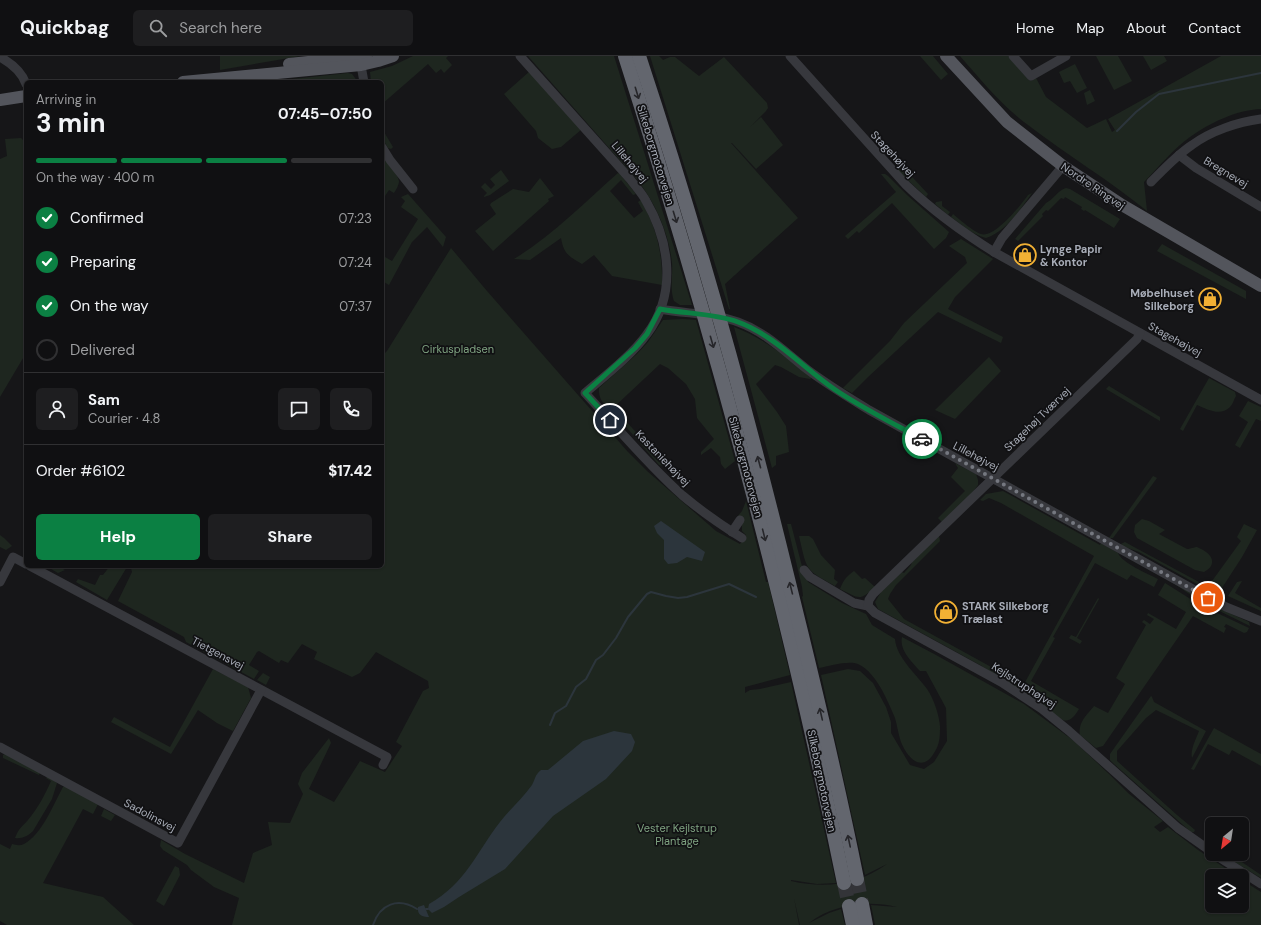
<!DOCTYPE html>
<meta charset="utf-8">
<style>
:root{--surface:#101012;--page:#1e1e20;--text:#f1f3f6;--muted:#9c9d9f;--line:#303032;--accent:#0b8043}
body{margin:0;font-family:"DM Sans",sans-serif;background:var(--page);color:var(--text);height:100vh;display:flex;flex-direction:column;font-size:15px;white-space:nowrap}
*{box-sizing:border-box;margin:0}
p{font-size:13px;color:var(--muted)}
.icon{flex:none;width:22px;height:22px;fill:none;stroke:currentColor;stroke-width:2;stroke-linecap:round;stroke-linejoin:round}
.map{position:relative;flex:1;overflow:hidden}
.panel{position:absolute;left:24px;top:24px;width:360px;height:488px;display:flex;flex-direction:column;background:var(--surface);border-radius:6px;box-shadow:0 1px 3px #0004,0 0 0 1px var(--line)}
.panel>*{flex:none}
.needle{width:26px;rotate:210deg}
.tools{position:absolute;left:1205px;top:761px;display:grid;gap:8px}
.tools a{display:grid;place-items:center;width:44px;height:44px;border-radius:6px;background:var(--surface);box-shadow:0 1px 3px #0004,0 0 0 1px var(--line);font-size:20px}
.pin{position:absolute;display:grid;place-items:center;width:34px;height:34px;color:#fff;margin:-17px;border:2px solid #fff;border-radius:50%;box-shadow:0 1px 4px #0007}
.courier{position:absolute;display:grid;place-items:center;width:40px;height:40px;margin:-20px;border:3px solid #0b8043;border-radius:50%;background:#fff;color:#222;box-shadow:0 1px 5px #0007}
.summary em{font-style:normal;font-weight:700}
.summary div{display:flex;flex-direction:column-reverse}
.summary{display:flex;align-items:center;justify-content:space-between;height:68px;padding:0 12px}
h1{font-size:26px;font-weight:700;line-height:30px}
.bar{display:grid;grid-template-columns:repeat(4,1fr);gap:6px 4px;align-content:center;height:48px;padding:0 12px}
.bar i{height:5px;border-radius:3px;background:var(--line)}
.bar .current{background:var(--accent)}
.bar p{grid-column:span 4}
.line{display:flex;align-items:center;gap:10px;padding:0 12px;border-top:1px solid var(--line)}
.line div{flex:1}
.round{display:grid;place-items:center;flex:none;width:42px;height:42px;border-radius:6px;background:var(--page)}
ol{padding:0 12px;list-style:none}
li{display:flex;align-items:center;gap:12px;height:44px}
li p{margin-inline-start:auto}
li .icon{padding:4px;border-radius:50%;background:var(--accent);color:#fff;stroke-width:4}
li:last-child{color:var(--muted)}
li i{width:22px;height:22px;border:2px solid var(--line);border-radius:50%}
.action{display:flex;gap:8px;margin-top:auto;padding:8px 12px}
.action a{flex:1;height:46px;border-radius:6px;background:var(--accent);color:#fff;font-size:16px;font-weight:700;line-height:46px;text-align:center}
.action a+a{background:var(--page);color:var(--text)}
header{display:flex;align-items:center;gap:24px;box-sizing:border-box;height:56px;padding:0 20px;background:var(--surface);border-bottom:1px solid var(--line)}
header strong{font-size:19px}
nav{display:flex;gap:22px;margin-inline-start:auto;font-size:14px}
.search{width:280px;height:36px;background:var(--page);display:flex;align-items:center;gap:10px;box-sizing:border-box;padding:0 14px;border-radius:6px;color:var(--muted);font-size:15px}
.map>svg:first-child{display:block}
.green{fill:#1e261f}
.water{fill:#2c353c}
.lines{fill:none;stroke-linecap:round;stroke-linejoin:round}
.stream{stroke:#2c353c;stroke-width:2}
.highway-tunnel{stroke:#333438;stroke-width:14;stroke-dasharray:14 7;stroke-linecap:butt}
.minor{stroke:#37383d;stroke-width:9}
.major{stroke:#53555c;stroke-width:12}
.highway{stroke:#63666e;stroke-width:14}
.oneway{stroke:#26262a}
.done{stroke:#757880;stroke-width:4;stroke-dasharray:0 7.2}
.route{stroke:#0b8043;stroke-width:5}
.labels{text-anchor:middle;stroke-width:3.5;stroke-linejoin:round;paint-order:stroke}
.street-label{font-size:11px;fill:#a8adb8;stroke:#111113}
.poi-label{font-size:11px;font-weight:bold;fill:#a8adb8;stroke:#111113;text-anchor:start}
.park-label{font-size:11px;fill:#7fa381;stroke:#111113}
</style>
<header>
<strong>Quickbag</strong>
<div class="search"><svg class="icon" aria-label="search" viewBox="0 0 24 24"><circle cx="10" cy="10" r="6"/><path d="M15 15l6 6"/></svg>Search here</div>
<nav><a>Home</a><a>Map</a><a>About</a><a>Contact</a></nav>
</header>
<div class="map">
<svg width="1261" height="869" viewBox="0 0 1261 869">
<rect width="100%" height="100%" fill="#161618"/>
<g class="green">
<polygon points="220,0 301,0 220,14"/>
<polygon points="413,0 448,0 446,2 452,9 444,17 441,13 436,17 428,8 382,48 382,26 371,26 370,16 392,10"/>
<path d="M528 0H614L692 249H680L674 245 673 242C670 230 673 219 672 207 669 178 657 151 640 127Z"/>
<polygon points="650,0 659,0 663,4 670,1 675,1 699,20 724,1 767,47 768,52 766,55 750,71 761,61 783,89 756,113 732,87 731,87 798,162 725,228 730,253 729,253"/>
<polygon points="920,0 933,0 948,18 941,24"/>
<path d="M960 0H1008L1029 24 1031 25 1036 22 1046 41 1087 72 1106 63 1112 76 1115 74 1108 63 1221 0H1261V53C1236 54 1210 67 1190 81 1173 93 1159 111 1144 126L1147 155C1109 124 1067 99 1028 69 1002 50 981 24 960 0Z"/>
<polygon points="1096,0 1118,0 1132,25 1114,34"/>
<polygon points="1143,0 1164,0 1167,5 1151,14"/>
<polygon points="1075,8 1087,32 1077,37 1070,25 1064,27 1059,16"/>
<polygon points="530,15 582,73 561,91 552,93 538,82 536,75 504,38"/>
<polygon points="348,17 352,18 358,26 322,26 318,23 316,26 295,26 293,25 292,26 265,26"/>
<polygon points="1090,34 1095,45 1087,49 1084,37"/>
<polygon points="382,70 384,76 393,91 391,93 388,92 382,82"/>
<polygon points="21,82 26,87 26,297 0,341 0,103 7,100 5,83"/>
<path d="M382 100C386 106 398 118 399 125 399 129 396 134 394 137L389 134 383 143 382 142Z"/>
<polygon points="900,108 928,138 926,141 896,113"/>
<polygon points="501,114 509,125 490,139 484,141 484,140 487,137 481,131 485,127 491,133 495,129 490,123"/>
<path d="M618 117 620 118 636 138 633 139 621 124 610 135 634 162 643 155 638 146 641 144C656 171 663 197 662 229L612 220 594 199 582 208C569 200 564 199 561 182L530 204 514 203C552 180 585 146 618 117Z"/>
<polygon points="881,118 885,118 888,120 907,139 949,176 946,182 934,193 892,147 859,177 857,175 848,183 845,180 896,136"/>
<polygon points="540,122 554,140 548,143 549,145 493,195 475,175 496,158 490,149 491,147 513,133 529,136"/>
<path d="M1066 132 1070 133 1120 163 1114 172 1085 154 1084 155 1081 153 1082 151 1065 141 1064 143 1061 142 1048 155 1046 154 1042 158 1043 160 1018 185 1015 183 1046 147C1054 143 1057 135 1066 132Z"/>
<path d="M1032 137C1020 154 1006 175 986 182 973 179 962 169 951 161L953 158C959 163 974 176 981 178 994 183 1021 149 1028 139Z"/>
<polygon points="408,138 446,181 443,191 427,171 412,186 389,229 382,225 382,205 385,201 392,205 418,163 401,151 405,145 401,141"/>
<polygon points="942,145 942,150 950,156 948,159 935,148 936,146"/>
<polygon points="961,183 993,203 955,241 948,253 1003,281 1001,287 938,256 868,321 852,337 843,332 890,285 904,267 967,207 965,201 949,190"/>
<polygon points="1162,188 1246,235 1246,243 1157,195"/>
<path d="M451 192 487 235 628 396 647 415 716 475 740 488 746 479 742 475V464L737 461 742 455 746 445 766 526H768L790 619 745 631V637L750 634 760 633 791 626 836 827 817 828 791 824V825C825 833 858 829 887 808L865 819 821 619 848 613 860 615 873 627 886 651 891 666V677L910 709 924 713 934 706 947 685 946 652 926 615H920C912 606 899 594 902 581L936 599 1024 648 1074 685 1109 718 1128 737 1163 765 1154 771 1160 776 1168 771 1198 794 1237 820H1212V850H1242V824L1261 836V869H875L871 849 897 851C867 844 834 848 809 867L829 857 841 853 845 869H800L794 842 799 869H232L239 842 214 831 191 814 187 809 163 794 160 790 161 784 185 798 244 827 253 797 272 789 268 766 290 767 303 738 298 728 302 717 329 682 331 687 309 733 334 746 360 705 385 716 402 690 396 686 423 635 429 632 428 625 376 596 360 617 352 621 314 603 317 596 302 588 288 607 281 604 279 607 259 595 257 596 249 609 259 615 254 623 186 586 184 581 118 545 132 516 131 512 127 511 107 544 76 526 78 523 95 529 100 519H103L110 510H382V300L387 295Z"/>
<path d="M683 263 696 264 735 405 725 413 721 408 720 401 711 392 701 399V396L714 383 697 362 695 343 686 328 668 312 660 308 613 352C603 351 598 341 599 332L637 298 648 286 663 264Z"/>
<path d="M734 271C764 282 787 302 812 321L810 323 799 321 781 311 775 309 756 328 777 356 786 370 789 396 776 400V409L772 412Z"/>
<polygon points="989,301 1001,315 955,363 935,354"/>
<path d="M1209 322 1235 336 1236 340C1234 343 1233 348 1230 351 1220 361 1207 353 1197 349L1183 375 1180 373Z"/>
<polygon points="1109,330 1160,361 1160,365 1106,333"/>
<polygon points="1248,345 1261,351 1261,365 1256,363 1240,392 1235,389 1248,366 1239,360"/>
<polygon points="622,361 667,410 663,410 659,409 621,365"/>
<polygon points="955,407 976,418 978,424 978,429 972,437 942,466 938,462 965,435 951,421 958,412"/>
<polygon points="1153,420 1157,422 1113,482 1109,482"/>
<path d="M1003 435 1100 489 1101 487 1118 497C1122 507 1148 518 1158 523L1154 531 1131 519 1127 524 1095 507 1053 581 1055 582 1031 625 1079 653C1075 660 1069 668 1061 663L980 609 878 553 875 546 881 536 902 516 904 517 911 509 912 506 939 480 940 485 896 529 890 538 888 543 904 563 993 612 1023 630 1094 500 1001 447 989 442 983 445 980 444 986 438Z"/>
<path d="M1142 463 1149 465 1165 474 1159 478 1187 493C1190 493 1195 491 1197 491 1199 492 1201 493 1203 494 1214 500 1216 510 1204 516L1195 514 1137 482 1134 476 1135 469Z"/>
<path d="M787 468H791L803 514 808 526 842 547 866 558 872 569 895 583C896 601 917 619 927 633 934 643 939 659 940 670 940 680 940 688 934 697 921 719 905 699 900 683 898 676 897 669 895 662 891 653 887 643 882 634 877 625 868 612 858 608 849 604 829 610 819 612L802 541 803 540 802 531Z"/>
<polygon points="1244,468 1257,474 1242,501 1220,535 1207,532 1241,485 1237,481"/>
<polygon points="0,479 4,482 12,490 6,494 0,491"/>
<path d="M799 480H809L813 483 821 499 835 514 834 523 838 526 835 530C804 513 807 514 799 480Z"/>
<polygon points="1125,486 1134,491 1199,526 1197,528 1139,496 1122,490 1121,488"/>
<polygon points="46,510 57,510 65,514 58,517"/>
<path d="M854 515 862 523 865 522 875 531C859 546 859 542 840 533 844 523 846 521 854 515Z"/>
<polygon points="1242,525 1235,537 1261,552 1261,555 1228,540 1237,526"/>
<polygon points="1172,526 1225,555 1249,566 1250,570 1201,546"/>
<path d="M1165 527 1200 549 1249 572 1247 576 1244 577 1226 568 1224 571 1226 572 1224 577 1193 560 1103 690 1096 692 1080 679C1078 666 1087 659 1094 650L1108 657 1125 628 1116 622 1146 569 1142 566 1144 564 1150 568 1154 563 1147 559 1148 557 1176 573 1186 556 1158 539Z"/>
<polygon points="1098,542 1099,543 1077,582 1082,585 1080,588 1069,582 1071,579 1076,581"/>
<polygon points="213,613 248,631 251,642 233,675 217,667 198,654 171,698 111,666 114,661 170,691"/>
<polygon points="263,617 270,621 266,629 257,624"/>
<path d="M1151 640 1152 641 1154 646 1206 675 1192 702C1190 694 1196 683 1199 675L1156 654 1146 662 1117 695V705L1177 759 1195 774 1194 776H1191L1114 708 1110 704V698Z"/>
<polygon points="1214,672 1261,698 1261,710 1232,694 1229,699 1208,688 1194,714 1191,713"/>
<polygon points="5,698 40,716 39,719 3,702 3,699"/>
<path d="M48 720 57 727 52 743 33 775C28 780 22 783 15 782 19 772 21 772 28 764 38 752 45 739 51 725L46 722Z"/>
<path d="M66 730 98 748 93 758 83 753 43 827 103 841 134 869H7L0 865V788L10 793 12 788C16 789 20 790 24 788 42 779 54 747 63 731Z"/>
<polygon points="104,753 115,759 111,765 101,760"/>
<polygon points="1221,798 1230,798 1261,819 1261,822"/>
<polygon points="175,810 179,812 180,819 164,850 156,845"/>
</g>
<g class="water">
<polygon points="661,465 705,496 702,505 687,501 677,507 668,508 664,503 664,484 657,477 654,470"/>
<path d="M614 675 631 678 635 686 632 695 606 723 553 760 505 813 459 841 444 851 432 857 428 853 429 848C466 827 476 797 500 766 510 753 523 742 532 729 536 722 534 720 541 714H548L583 685Z"/>
<path d="M424 849 429 861C422 861 417 859 418 851Z"/>
</g>
<g class="lines">
<g class="stream">
<polyline points="1117,75 1136,56 1159,38 1261,17"/>
<polyline points="550,669 555,657 566,650 576,631 586,623 596,604 603,599 616,582 628,561 647,538 651,536 666,540 678,542 687,541 729,528 756,541"/>
<polyline points="426,853 428,853"/>
<path d="M373 869C380 848 398 841 417 853"/>
</g>
<g class="highway-tunnel">
<polyline points="857,823 862,848"/>
<polyline points="844,827 849,850"/>
</g>
<g class="minor">
<path d="M520 0 630 123C635 130 642 137 646 145 670 186 677 238 647 278 632 299 605 320 585 337 617 371 647 408 682 439 701 455 721 469 742 482"/>
<path d="M790 0 906 129C933 155 962 176 994 196L1261 344"/>
<polyline points="1013,0 1031,20 1066,0"/>
<path d="M0 1C11 7 22 16 26 28"/>
<polyline points="360,4 364,26"/>
<polyline points="382,91 390,104 413,133"/>
<polyline points="1179,99 1196,112 1261,151"/>
<path d="M1151 126C1164 113 1177 99 1192 89 1211 75 1238 66 1261 63"/>
<polyline points="994,196 1002,182 1063,110"/>
<path d="M660 253C687 258 713 257 738 266 766 276 785 296 808 314 828 329 848 341 869 354L1198 536 1226 551 1261 565"/>
<polyline points="732,476 740,464"/>
<polyline points="30,510 387,701 383,709"/>
<polyline points="804,514 810,521 854,547 868,550 875,557 1001,626 1042,653 1069,675 1178,772 1212,796"/>
<polyline points="0,526 13,501 26,508"/>
<polyline points="868,550 869,544 873,538 1137,283 1140,277"/>
<polyline points="0,691 178,787 261,634"/>
<polyline points="1214,798 1261,828"/>
</g>
<g class="major">
<polyline points="946,0 1007,66 1063,110 1122,149 1261,230"/>
<polyline points="289,8 366,0"/>
<polyline points="183,26 361,9 378,5 393,0"/>
<polyline points="0,44 26,40"/>
</g>
<g class="highway">
<path d="M625 0C712 272 787 547 844 827"/>
<path d="M639 0C696 172 745 347 788 523 813 623 837 723 857 823"/>
<polyline points="862,848 866,869"/>
<polyline points="849,850 853,869"/>
</g>
</g>
<defs><path id="oneway-shaft" d="M-6 0H5M1.5-3L5.5 0L1.5 3" fill="none" stroke-width="1.6" stroke-linecap="round" stroke-linejoin="round"/></defs>
<g class="oneway">
<use href="#oneway-shaft" transform="translate(637 37) rotate(73)"/>
<use href="#oneway-shaft" transform="translate(675 161) rotate(73)"/>
<use href="#oneway-shaft" transform="translate(712 286) rotate(74)"/>
<use href="#oneway-shaft" transform="translate(759 406) rotate(-105)"/>
<use href="#oneway-shaft" transform="translate(764 479) rotate(76)"/>
<use href="#oneway-shaft" transform="translate(791 532) rotate(-104)"/>
<use href="#oneway-shaft" transform="translate(821 658) rotate(-103)"/>
<use href="#oneway-shaft" transform="translate(849 785) rotate(-102)"/>
</g>
<g class="lines">
<polyline class="done" points="922,383 1208,542"/>
<path class="route" d="M610 364 585 337 635 292 647 278 660 253C687 258 713 257 738 266 776 280 804 313 837 335 864 353 894 368 922 383"/>
</g>
<defs>
<g id="shop-ring" transform="scale(1.15)"><circle r="9.5" fill="#111113" stroke="#f2b134" stroke-width="1.5"/><path d="M-5-2.5h2.3a2.7 3.5 0 0 1 5.4 0H5L5.5 6h-11ZM-1.5-2.5h3a1.5 2.3 0 0 0-3 0Z" fill="#f2b134"/></g>
</defs>
<g fill-rule="evenodd">
<use href="#shop-ring" x="1025" y="199"/>
<use href="#shop-ring" x="1210" y="243"/>
<use href="#shop-ring" x="946" y="556"/>
</g>
<g class="labels">
<g class="street-label">
<text transform="translate(893 98) rotate(47)" y="4">Stagehøjvej</text>
<text transform="translate(656 99) rotate(73)" y="4">Silkeborgmotorvejen</text>
<text transform="translate(630 106) rotate(50)" y="4">Lillehøjvej</text>
<text transform="translate(1226 116) rotate(31)" y="4">Bregnevej</text>
<text transform="translate(1093 130) rotate(34)" y="4">Nordre Ringvej</text>
<text transform="translate(1175 283) rotate(29)" y="4">Stagehøjvej</text>
<text transform="translate(1037 363) rotate(-44)" y="4">Stagehøj Tværvej</text>
<text transform="translate(976 400) rotate(28)" y="4">Lillehøjvej</text>
<text transform="translate(663 402) rotate(46)" y="4">Kastaniehøjvej</text>
<text transform="translate(746 411) rotate(75)" y="4">Silkeborgmotorvejen</text>
<text transform="translate(218 597) rotate(28)" y="4">Tietgensvej</text>
<text transform="translate(1024 629) rotate(33)" y="4">Kejlstruphøjvej</text>
<text transform="translate(822 725) rotate(78)" y="4">Silkeborgmotorvejen</text>
<text transform="translate(150 759) rotate(28)" y="4">Sadolinsvej</text>
</g>
<g class="poi-label">
<text x="1040" y="197">Lynge Papir<tspan x="1040" dy="13">&amp; Kontor</tspan></text>
<text x="1194" y="241" text-anchor="end">Møbelhuset<tspan x="1194" dy="13">Silkeborg</tspan></text>
<text x="962" y="554">STARK Silkeborg<tspan x="962" dy="13">Trælast</tspan></text>
</g>
<g class="park-label">
<text x="458" y="297">Cirkuspladsen</text>
<text x="677" y="776">Vester Kejlstrup<tspan x="677" dy="13">Plantage</tspan></text>
</g>
</g>
</svg>
<div class="tools">
<a><svg class="needle" viewBox="-14 -14 28 28"><path d="M0-13l5 13h-10z" fill="#e53935"/><path d="M0 13l5-13h-10z" fill="#9c9d9f"/></svg></a>
<a><svg class="icon" aria-label="layers" viewBox="0 0 24 24"><path d="M12 4l9 5-9 5-9-5zM3 14l9 5 9-5"/></svg></a>
</div>
<div class="pin" style="left:1208px;top:542px;background:#ea580c"><svg class="icon" aria-label="bag" viewBox="0 0 24 24"><path d="M5 8h14l-1 12H6zM9 8a3 3 0 0 1 6 0"/></svg></div>
<div class="pin" style="left:610px;top:364px;background:#1f2937"><svg class="icon" aria-label="home" viewBox="0 0 24 24"><path d="M3 11l9-7 9 7M6 9v11h12V9"/></svg></div>
<div class="courier" style="left:922px;top:383px"><svg class="icon" aria-label="car" viewBox="0 0 24 24"><path d="M5 17H2v-5l4-1 3-4h7l3 4 3 1v5h-3M9 17h6M6 11h13"/><circle cx="7" cy="17" r="2"/><circle cx="17" cy="17" r="2"/></svg></div>
<section class="panel">
<div class="summary"><div><h1>3 min</h1><p>Arriving in</p></div><em>07:45–07:50</em></div>
<div class="bar"><i class="current"></i><i class="current"></i><i class="current"></i><i></i><p>On the way · 400 m</p></div>
<ol>
<li><svg class="icon" aria-label="check" viewBox="0 0 24 24"><path d="M5 12l5 5 9-10"/></svg>Confirmed<p>07:23</p></li>
<li><svg class="icon" aria-label="check" viewBox="0 0 24 24"><path d="M5 12l5 5 9-10"/></svg>Preparing<p>07:24</p></li>
<li><svg class="icon" aria-label="check" viewBox="0 0 24 24"><path d="M5 12l5 5 9-10"/></svg>On the way<p>07:37</p></li>
<li><i></i>Delivered</li>
</ol>
<div class="line" style="height:72px"><a class="round"><svg class="icon" aria-label="person" viewBox="0 0 24 24"><circle cx="12" cy="8" r="4"/><path d="M4 21q1-7 8-7t8 7"/></svg></a><div><b>Sam</b><p>Courier · 4.8</p></div><a class="round"><svg class="icon" aria-label="chat" viewBox="0 0 24 24"><path d="M4 5h16v11H9l-5 4z"/></svg></a><a class="round"><svg class="icon" aria-label="phone" viewBox="0 0 24 24"><path d="M5 4h4l2 5-3 2q2 4 5 5l2-3 5 2v4C11 20 4 13 5 4z"/></svg></a></div>
<div class="line" style="height:52px"><div>Order #6102</div><b>$17.42</b></div>
<div class="action"><a>Help</a><a>Share</a></div>
</section>
</div>
